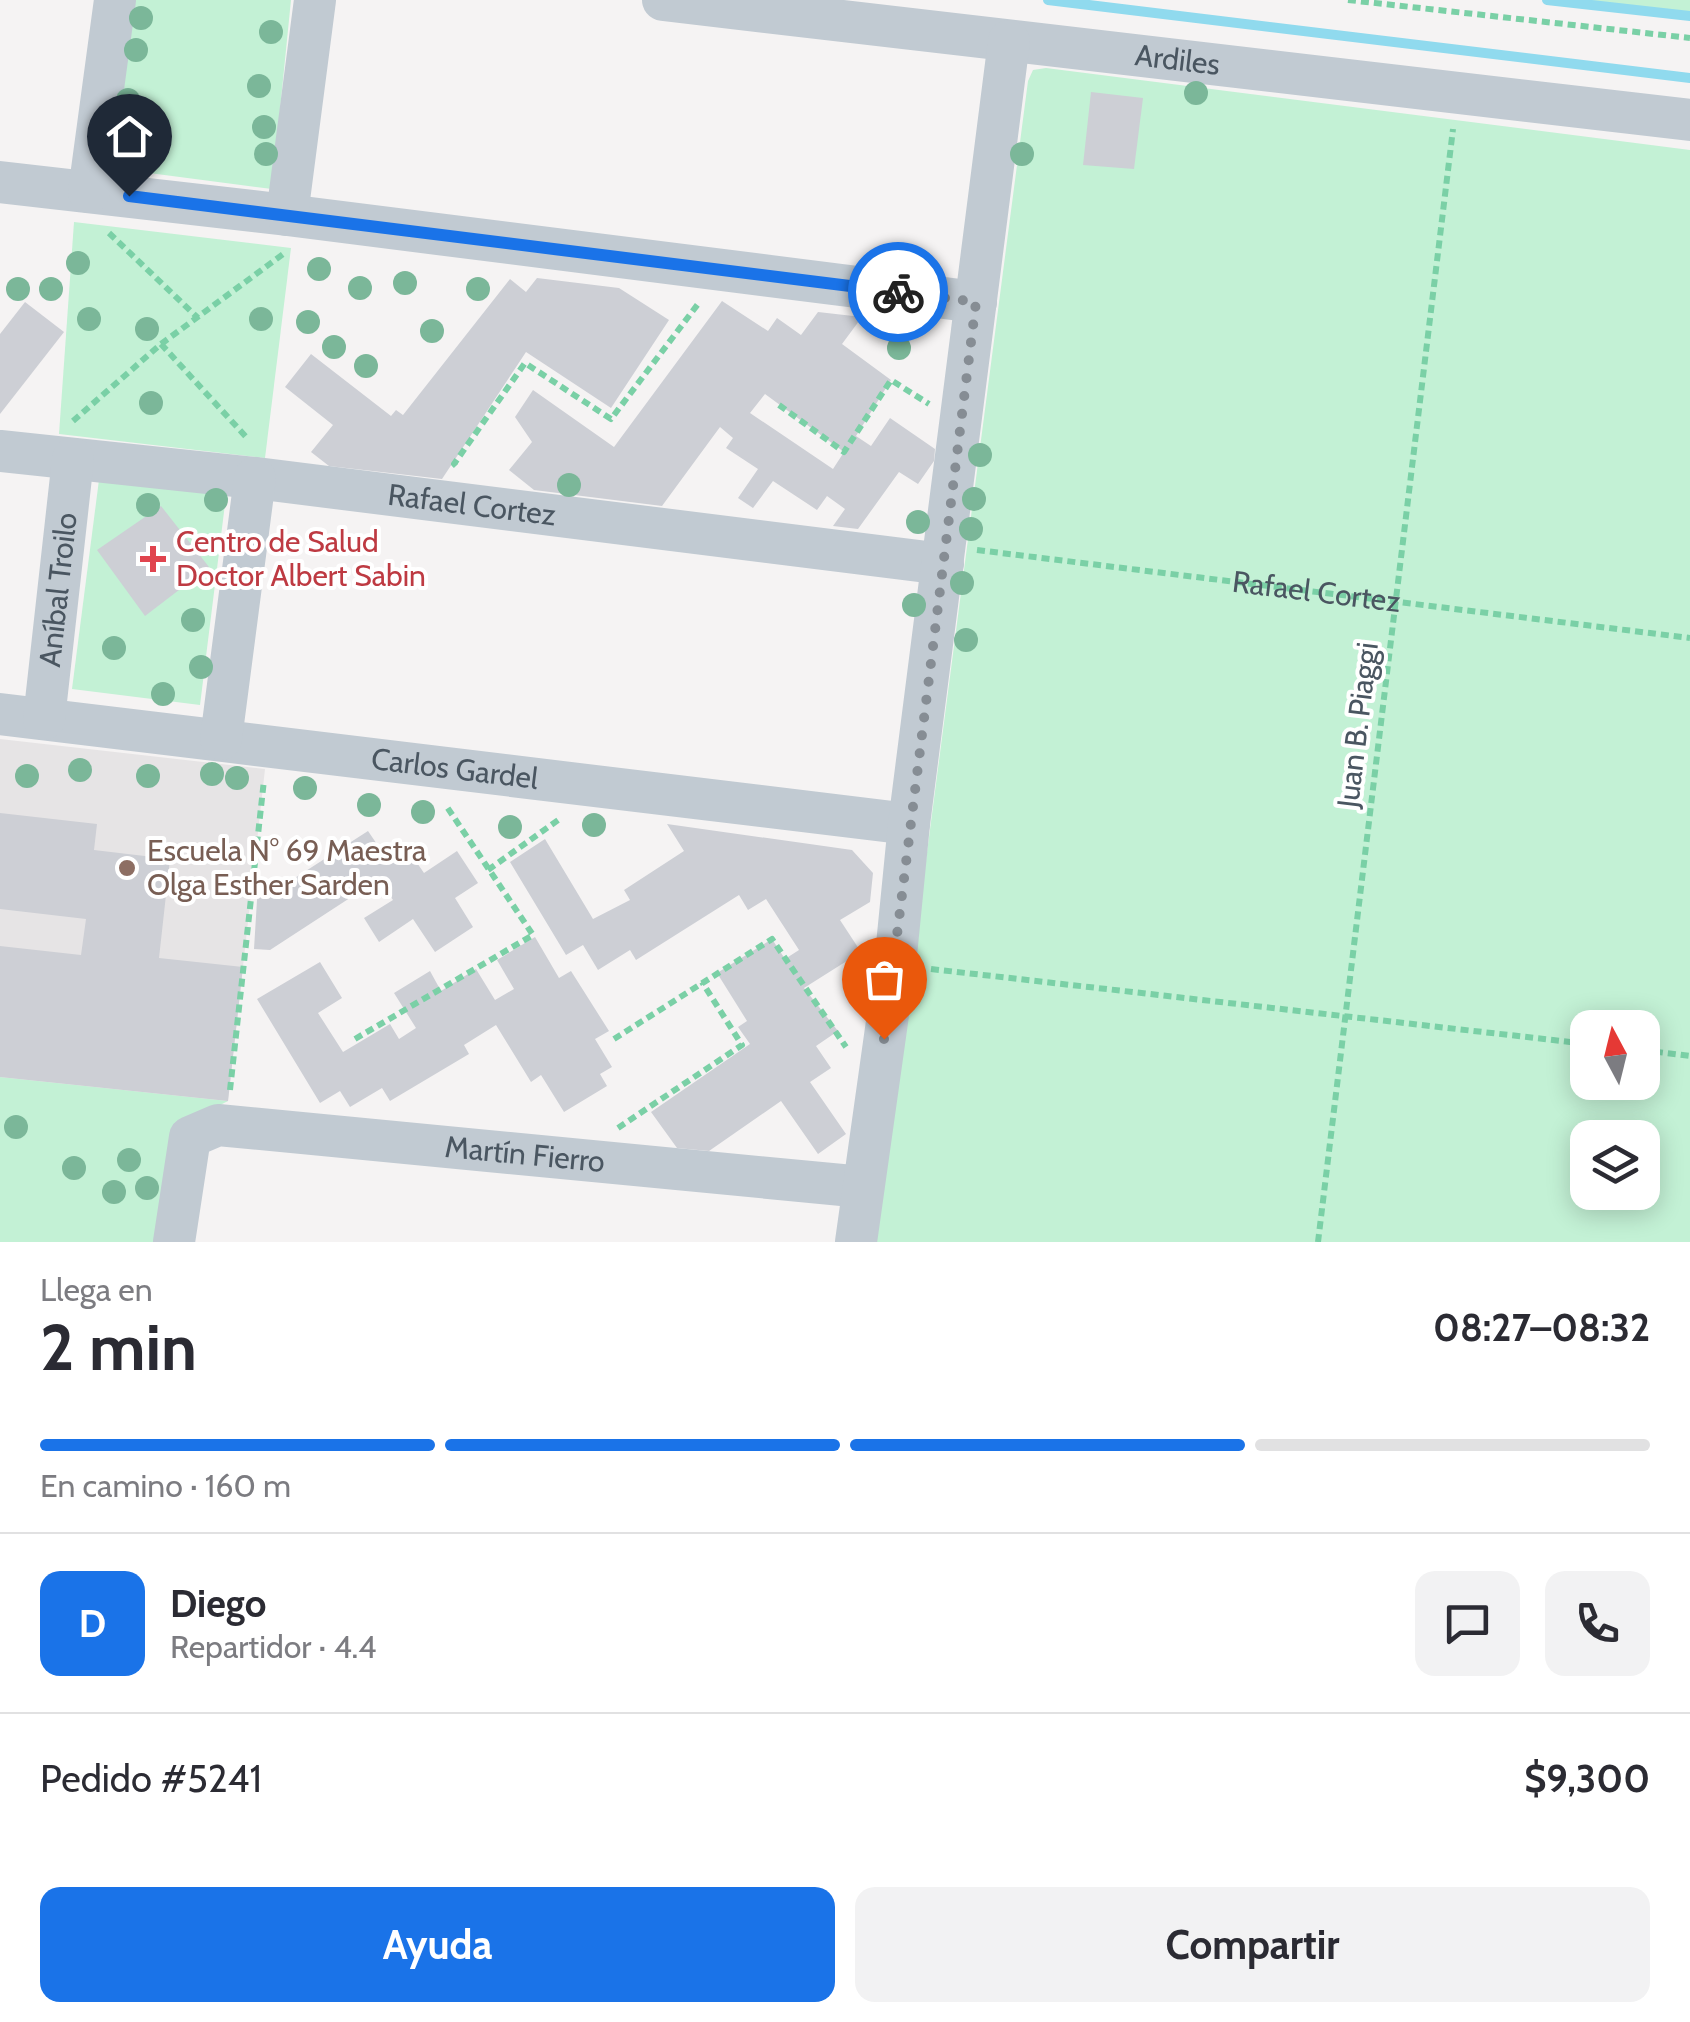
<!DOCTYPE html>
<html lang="es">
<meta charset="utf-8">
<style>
:root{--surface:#fff;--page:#f2f2f3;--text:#2b2b33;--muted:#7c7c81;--line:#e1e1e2;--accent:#1a73e8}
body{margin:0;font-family:Cabin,sans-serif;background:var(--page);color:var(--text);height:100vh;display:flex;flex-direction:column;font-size:38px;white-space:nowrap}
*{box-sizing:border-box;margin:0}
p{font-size:32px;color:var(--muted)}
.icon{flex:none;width:55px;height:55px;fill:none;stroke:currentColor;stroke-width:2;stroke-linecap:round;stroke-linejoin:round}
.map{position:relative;height:1242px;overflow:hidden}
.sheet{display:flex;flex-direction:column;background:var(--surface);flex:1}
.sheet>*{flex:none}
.needle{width:65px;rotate:353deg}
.fabs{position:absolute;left:1570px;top:1010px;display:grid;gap:20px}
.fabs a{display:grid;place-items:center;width:90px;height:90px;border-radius:20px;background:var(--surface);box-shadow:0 5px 25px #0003;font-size:50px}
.pin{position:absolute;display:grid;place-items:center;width:85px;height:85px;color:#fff;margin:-102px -42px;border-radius:50% 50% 50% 0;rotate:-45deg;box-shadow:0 0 10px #0007}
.pin .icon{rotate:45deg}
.courier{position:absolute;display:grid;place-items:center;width:100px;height:100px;margin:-50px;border:8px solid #1a73e8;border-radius:50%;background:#fff;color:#222;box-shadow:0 2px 12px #0007}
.summary em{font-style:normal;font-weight:700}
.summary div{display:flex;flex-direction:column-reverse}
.summary{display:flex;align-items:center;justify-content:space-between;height:170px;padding:0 40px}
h1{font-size:65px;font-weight:700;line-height:75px}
.bar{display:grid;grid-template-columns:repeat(4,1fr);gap:15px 10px;align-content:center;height:120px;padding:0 40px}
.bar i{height:12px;border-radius:8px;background:var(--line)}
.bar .active{background:var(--accent)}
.bar p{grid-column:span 4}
.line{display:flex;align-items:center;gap:25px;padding:0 40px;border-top:2px solid var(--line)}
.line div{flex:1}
.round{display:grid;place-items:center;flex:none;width:105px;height:105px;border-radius:20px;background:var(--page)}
.action{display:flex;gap:20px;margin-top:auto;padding:20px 40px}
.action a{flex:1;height:115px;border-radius:20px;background:var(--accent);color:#fff;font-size:40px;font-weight:700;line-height:115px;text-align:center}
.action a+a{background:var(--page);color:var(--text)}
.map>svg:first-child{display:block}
.education{fill:#e6e4e5}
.green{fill:#c3f1d5;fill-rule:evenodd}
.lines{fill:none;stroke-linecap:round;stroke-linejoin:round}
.stream{stroke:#90daee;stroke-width:10}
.building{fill:#cdcfd5;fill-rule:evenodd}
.path{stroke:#7ad0a6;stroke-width:6;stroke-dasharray:8 5;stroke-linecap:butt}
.minor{stroke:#c1cad2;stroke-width:42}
.tree{fill:#7bb799}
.done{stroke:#868d94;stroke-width:10;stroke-dasharray:0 18}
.route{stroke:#1a73e8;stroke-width:12}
.health-dot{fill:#e0444e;stroke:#fff;stroke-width:4}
.education-dot{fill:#8d6e63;stroke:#fff;stroke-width:4}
.labels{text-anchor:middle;stroke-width:8;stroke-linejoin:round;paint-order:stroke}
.street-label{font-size:30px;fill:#4a5661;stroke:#fff}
.health-label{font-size:30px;fill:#be3a42;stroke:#fff;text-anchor:start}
.education-label{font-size:30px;fill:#785e54;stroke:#fff;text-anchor:start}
</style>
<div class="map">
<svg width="1690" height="1242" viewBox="0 0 1690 1242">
<rect width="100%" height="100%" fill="#f5f3f3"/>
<polygon class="education" points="0,739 265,769 228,1101 0,1077"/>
<g class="green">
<polygon points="130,0 291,0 272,189 111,168"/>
<polygon points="1543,0 1690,0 1690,17"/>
<path d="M1046 68 1690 150V1242H876L1028 81 1033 70ZM1588 1028H1642V1082H1588ZM1588 1138H1642V1192H1588Z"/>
<polygon points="74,222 291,248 265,458 59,434"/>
<polygon points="100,472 227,488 200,705 72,689"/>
<polygon points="0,1077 228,1101 175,1128 159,1242 0,1242"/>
</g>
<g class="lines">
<g class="stream">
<polyline points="1048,0 1690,78"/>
<polyline points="1547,0 1690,16"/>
</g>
</g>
<g class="building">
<polygon points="1091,92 1143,98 1134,169 1083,165"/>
<polygon points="537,278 619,288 669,320 611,408 526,352 442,479 329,466 311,452 333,425 285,387 311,354 391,416 396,410 403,415 510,279 526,292"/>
<path d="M722 301 768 331 777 318 801 335 818 312 862 317 842 344 891 380 856 436 871 446 890 418 935 449 934 461 918 484 899 472 858 529 833 526 845 509 827 496 817 510 773 481 753 508 738 498 758 469 726 448 733 438 720 427 662 506 534 490 509 470 532 442 515 417 533 390 614 447ZM765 394 844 452 833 469 750 413Z"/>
<polygon points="25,302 64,332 0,414 0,334"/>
<polygon points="161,506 209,567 145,616 97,550"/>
<polygon points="0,813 97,824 94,850 170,859 159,958 243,967 228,1101 0,1077 0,946 81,955 86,919 0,909"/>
<polygon points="667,824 852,850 873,873 870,902 840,920 861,952 804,988 838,1031 816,1046 831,1068 810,1082 846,1134 818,1154 781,1101 709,1151 677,1148 651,1112 750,1044 738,1027 747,1021 717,973 772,939 785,959 799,950 766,899 748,910 739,895 636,960 630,950 598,970 583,945 566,955 510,862 545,839 593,919 630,900 624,890 684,851"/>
<polygon points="368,831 385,856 404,844 424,873 457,851 478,883 455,898 473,927 435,952 413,919 379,942 364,918 393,900 379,879 270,950 254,949 258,884 284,885"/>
<polygon points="535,937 559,978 571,971 609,1031 595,1039 612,1067 600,1074 607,1086 564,1112 541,1075 531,1082 496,1025 464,1045 469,1054 390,1101 382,1088 350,1107 340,1091 320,1103 257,999 320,962 342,998 318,1013 343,1052 390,1024 399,1039 416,1028 394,993 430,971 441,991 476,969 495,1000 514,989 497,960"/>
</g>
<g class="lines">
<g class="path">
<polyline points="1348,0 1690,38"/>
<polyline points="109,233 198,318"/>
<polyline points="161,344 248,439"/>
<polyline points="779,405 844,452 891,380 929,404"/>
<polyline points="73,421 161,344 286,252"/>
<polyline points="456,466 454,464 525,363 611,419 698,304"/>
<path id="s1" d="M977 550 1690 638"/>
<polyline points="488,870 561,818"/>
<polyline points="931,969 1588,1044"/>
<polyline points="355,1039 533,935 445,804"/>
<polyline points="614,1039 772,939 846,1047"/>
<polyline points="1642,1050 1690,1056"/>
<polyline points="230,1090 264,780"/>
<polyline points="618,1128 742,1045 702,982"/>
<polyline points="1318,1242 1453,129"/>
</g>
<g class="minor">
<path id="s2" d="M663 0 1690 120"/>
<polyline points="0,182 287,215 976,302"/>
<polyline points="89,192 115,0"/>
<polyline points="287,215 315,0"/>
<path id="s3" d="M0 451 255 478 943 564"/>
<path id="s4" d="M0 714 909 824"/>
<path id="s5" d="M44 719 73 459"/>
<polyline points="221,739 255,478"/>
<path id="s6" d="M174 1242 190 1137 218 1125 863 1187"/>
<polyline points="856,1242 895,965 909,824 1009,41"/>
</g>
</g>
<g class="tree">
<circle cx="141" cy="18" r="12"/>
<circle cx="271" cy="32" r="12"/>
<circle cx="136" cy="50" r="12"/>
<circle cx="259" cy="86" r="12"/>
<circle cx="1196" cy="93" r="12"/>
<circle cx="128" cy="100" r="12"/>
<circle cx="264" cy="127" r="12"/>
<circle cx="121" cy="134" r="12"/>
<circle cx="266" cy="154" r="12"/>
<circle cx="1022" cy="154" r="12"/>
<circle cx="78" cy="263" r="12"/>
<circle cx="319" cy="269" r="12"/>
<circle cx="405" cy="283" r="12"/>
<circle cx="360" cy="288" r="12"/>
<circle cx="18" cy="289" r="12"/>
<circle cx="51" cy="289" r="12"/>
<circle cx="478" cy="289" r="12"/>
<circle cx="89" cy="319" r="12"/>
<circle cx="261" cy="319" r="12"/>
<circle cx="308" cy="322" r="12"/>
<circle cx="147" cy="329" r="12"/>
<circle cx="432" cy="331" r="12"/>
<circle cx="334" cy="347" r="12"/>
<circle cx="899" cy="348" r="12"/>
<circle cx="366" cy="366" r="12"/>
<circle cx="151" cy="403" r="12"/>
<circle cx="980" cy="455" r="12"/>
<circle cx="569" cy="485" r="12"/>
<circle cx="974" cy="499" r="12"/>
<circle cx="216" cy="500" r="12"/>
<circle cx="148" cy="505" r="12"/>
<circle cx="918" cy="522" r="12"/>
<circle cx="971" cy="529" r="12"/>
<circle cx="962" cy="583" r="12"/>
<circle cx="914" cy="605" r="12"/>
<circle cx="193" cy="620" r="12"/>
<circle cx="966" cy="640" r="12"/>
<circle cx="114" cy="648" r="12"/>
<circle cx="201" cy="667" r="12"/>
<circle cx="163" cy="694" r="12"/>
<circle cx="80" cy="770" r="12"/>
<circle cx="212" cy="774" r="12"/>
<circle cx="27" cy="776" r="12"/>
<circle cx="148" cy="776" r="12"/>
<circle cx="237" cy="778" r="12"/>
<circle cx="305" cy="788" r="12"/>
<circle cx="369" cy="805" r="12"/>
<circle cx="423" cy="812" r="12"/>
<circle cx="594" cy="825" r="12"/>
<circle cx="510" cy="827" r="12"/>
<circle cx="16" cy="1127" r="12"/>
<circle cx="129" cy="1160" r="12"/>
<circle cx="74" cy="1168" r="12"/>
<circle cx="147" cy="1188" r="12"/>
<circle cx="114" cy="1192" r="12"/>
</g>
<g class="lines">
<polyline class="done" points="884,1039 976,302 898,292"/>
<polyline class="route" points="129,196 898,292"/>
</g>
<path class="health-dot" d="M148 544h10v10h10v10h-10v10h-10v-10h-10v-10h10z"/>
<circle class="education-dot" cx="127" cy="868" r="10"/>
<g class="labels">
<g class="street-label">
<text dy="10" stroke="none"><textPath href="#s2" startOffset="518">Ardiles</textPath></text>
<text dy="10" stroke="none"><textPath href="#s3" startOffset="475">Rafael Cortez</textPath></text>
<text dy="10" stroke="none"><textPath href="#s5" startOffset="130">Aníbal Troilo</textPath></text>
<text dy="10" stroke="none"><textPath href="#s1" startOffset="342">Rafael Cortez</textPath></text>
<text transform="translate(1358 725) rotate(-83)" y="10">Juan B. Piaggi</text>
<text dy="10" stroke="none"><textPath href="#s4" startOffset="458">Carlos Gardel</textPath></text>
<text dy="10" stroke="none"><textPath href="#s6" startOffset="445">Martín Fierro</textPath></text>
</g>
<g class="health-label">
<text x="176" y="552">Centro de Salud<tspan x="176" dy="34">Doctor Albert Sabin</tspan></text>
</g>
<g class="education-label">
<text x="147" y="861">Escuela N° 69 Maestra<tspan x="147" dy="34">Olga Esther Sarden</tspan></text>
</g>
</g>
</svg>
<div class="fabs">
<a><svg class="needle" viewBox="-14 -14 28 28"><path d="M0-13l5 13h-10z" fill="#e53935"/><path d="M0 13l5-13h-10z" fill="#7c7c81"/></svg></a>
<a><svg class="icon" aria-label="layers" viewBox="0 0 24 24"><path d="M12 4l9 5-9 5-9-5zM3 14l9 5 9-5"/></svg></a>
</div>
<div class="pin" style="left:884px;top:1039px;background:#ea580c"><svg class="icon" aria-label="bag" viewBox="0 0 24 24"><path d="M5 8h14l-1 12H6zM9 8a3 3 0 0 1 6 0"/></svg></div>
<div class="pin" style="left:129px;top:196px;background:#1f2937"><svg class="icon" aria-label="home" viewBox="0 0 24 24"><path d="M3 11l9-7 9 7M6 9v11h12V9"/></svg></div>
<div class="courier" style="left:898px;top:292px"><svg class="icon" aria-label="bike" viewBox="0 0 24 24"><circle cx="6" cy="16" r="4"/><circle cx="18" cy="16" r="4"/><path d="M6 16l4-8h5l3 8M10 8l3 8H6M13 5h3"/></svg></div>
</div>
<section class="sheet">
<div class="summary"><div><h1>2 min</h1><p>Llega en</p></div><em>08:27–08:32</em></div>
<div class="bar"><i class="active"></i><i class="active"></i><i class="active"></i><i></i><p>En camino · 160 m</p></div>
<div class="line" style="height:180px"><b class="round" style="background:var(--accent);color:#fff">D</b><div><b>Diego</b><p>Repartidor · 4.4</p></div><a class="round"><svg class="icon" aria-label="chat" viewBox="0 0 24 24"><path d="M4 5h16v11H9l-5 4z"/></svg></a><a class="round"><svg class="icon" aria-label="phone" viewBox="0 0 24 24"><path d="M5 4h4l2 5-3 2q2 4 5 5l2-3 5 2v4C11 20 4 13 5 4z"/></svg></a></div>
<div class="line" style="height:130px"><div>Pedido #5241</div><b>$9,300</b></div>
<div class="action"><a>Ayuda</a><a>Compartir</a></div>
</section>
